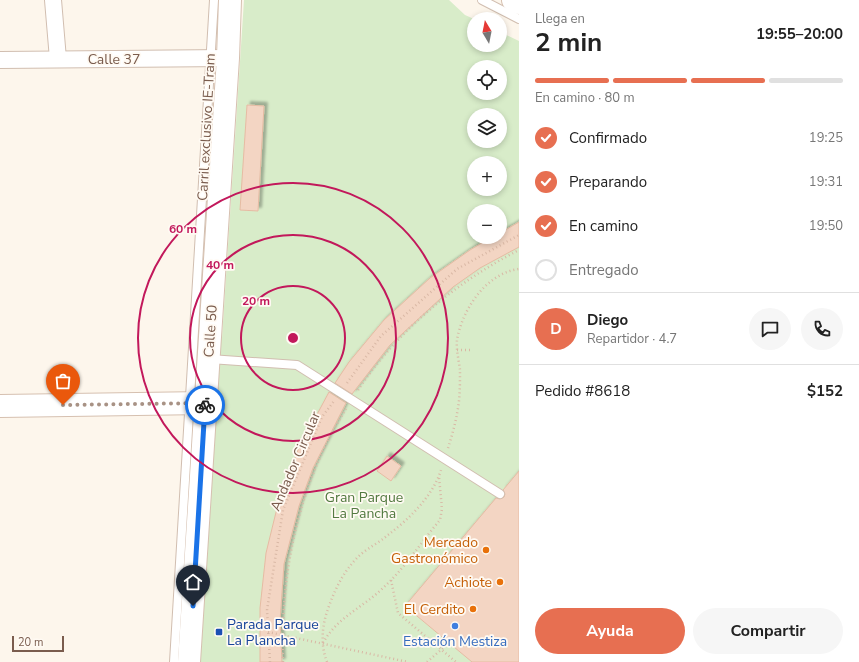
<!DOCTYPE html>
<html lang="es">
<meta charset="utf-8">
<style>
:root{--surface:#fff;--page:#f6f6f6;--text:#222;--muted:#767676;--line:#e0e0e0;--accent:#e76f51}
body{margin:0;font-family:"Nunito Sans",sans-serif;background:var(--page);color:var(--text);height:100vh;display:flex;flex-direction:column;font-size:15px;white-space:nowrap}
*{box-sizing:border-box;margin:0}
p{font-size:13px;color:var(--muted)}
.icon{flex:none;width:22px;height:22px;fill:none;stroke:currentColor;stroke-width:2;stroke-linecap:round;stroke-linejoin:round}
.map{position:relative;flex:1;overflow:hidden}
.sheet{display:flex;flex-direction:column;background:var(--surface);width:340px}
.sheet>*{flex:none}
.needle{width:26px;rotate:350deg}
.controls{position:absolute;left:467px;top:12px;display:grid;gap:8px}
.controls a{display:grid;place-items:center;width:40px;height:40px;border-radius:50%;background:var(--surface);box-shadow:0 2px 6px #0003;font-size:20px}
.scale{position:absolute;left:12px;bottom:10px;width:52px;box-sizing:border-box;padding-left:4px;border:2px solid #7a5c4d;border-top:0;font-size:11px;line-height:14px;white-space:nowrap;color:#7a5c4d;-webkit-text-stroke:3px #fffaf3;paint-order:stroke}
.pin{position:absolute;display:grid;place-items:center;width:34px;height:34px;color:#fff;margin:-41px -17px;border-radius:50% 50% 50% 0;rotate:-45deg;box-shadow:0 0 4px #0007}
.pin .icon{rotate:45deg}
.courier{position:absolute;display:grid;place-items:center;width:40px;height:40px;margin:-20px;border:3px solid #1a73e8;border-radius:50%;background:#fff;color:#222;box-shadow:0 1px 5px #0007}
.head em{font-style:normal;font-weight:700}
.head div{display:flex;flex-direction:column-reverse}
.head{display:flex;align-items:center;justify-content:space-between;height:68px;padding:0 16px}
h1{font-size:26px;font-weight:700;line-height:30px}
.bar{display:grid;grid-template-columns:repeat(4,1fr);gap:6px 4px;align-content:center;height:48px;padding:0 16px}
.bar i{height:5px;border-radius:3px;background:var(--line)}
.bar .on{background:var(--accent)}
.bar p{grid-column:span 4}
.line{display:flex;align-items:center;gap:10px;padding:0 16px;border-top:1px solid var(--line)}
.line div{flex:1}
.round{display:grid;place-items:center;flex:none;width:42px;height:42px;border-radius:21px;background:var(--page)}
ol{padding:0 16px;list-style:none}
li{display:flex;align-items:center;gap:12px;height:44px}
li p{margin-inline-start:auto}
li .icon{padding:4px;border-radius:50%;background:var(--accent);color:#fff;stroke-width:4}
li:last-child{color:var(--muted)}
li i{width:22px;height:22px;border:2px solid var(--line);border-radius:50%}
.button{display:flex;gap:8px;margin-top:auto;padding:8px 16px}
.button a{flex:1;height:46px;border-radius:24px;background:var(--accent);color:#fff;font-size:16px;font-weight:700;line-height:46px;text-align:center}
.button a+a{background:var(--page);color:var(--text)}
main{display:flex;flex:1;min-height:0}
.map>svg:first-child{display:block}
.green{fill:#d8ecc9;fill-rule:evenodd}
.building{fill:#f3d5c3;stroke:#e6bba3;filter:url(#shadow)}
.lines{fill:none;stroke-linecap:round;stroke-linejoin:round}
.lane-casing{stroke:#d1beb0;stroke-width:10}
.street-casing{stroke:#d1beb0;stroke-width:18}
.secondary-casing{stroke:#d6c0b0;stroke-width:24}
.path{stroke:#d9b8a5;stroke-width:2.5;stroke-dasharray:1 3;stroke-linecap:butt}
.lane{stroke:#fff;stroke-width:8}
.street{stroke:#fff;stroke-width:16}
.secondary{stroke:#fff;stroke-width:22}
.done{stroke:#a89285;stroke-width:4;stroke-dasharray:0 7.2}
.route{stroke:#1a73e8;stroke-width:5}
.ring{fill:none;stroke:#c2185b;stroke-width:2}
.food-dot{fill:#e8710a;stroke:#fffaf3;stroke-width:1.5}
.shop-dot{fill:#3f7fe0;stroke:#fffaf3;stroke-width:1.5}
.transit-dot{fill:#1a4fb4;stroke:#fffaf3;stroke-width:1.5}
.labels{text-anchor:middle;stroke-width:3.5;stroke-linejoin:round;paint-order:stroke}
.street-label{font-size:14px;fill:#7a5c4d;stroke:#fffaf3}
.park-label{font-size:14px;fill:#537a41;stroke:#fffaf3}
.food-label{font-size:14px;fill:#c56008;stroke:#fffaf3;text-anchor:end}
.transit-label{font-size:14px;fill:#164399;stroke:#fffaf3;text-anchor:start}
.shop-label{font-size:14px;fill:#366cbe;stroke:#fffaf3}
.centre{fill:#c2185b;stroke:#fffaf3;stroke-width:2}
.ring-label{font-size:12px;text-anchor:middle;font-weight:bold;fill:#c2185b;stroke:#fffaf3;stroke-width:3.5;stroke-linejoin:round;paint-order:stroke}
</style>
<main>
<div class="map">
<svg width="519" height="662" viewBox="0 0 519 662">
<defs>
<filter id="shadow"><feDropShadow dx="3.5" dy="-3.5" stdDeviation="1" flood-color="#0004"/></filter>
</defs>
<rect width="100%" height="100%" fill="#fdf6ec"/>
<path class="green" d="M244 0H449L465 15 474 19V45H500V32L519 41V662H199L218 338H222ZM474 67H500V93H474ZM474 115H500V141H474ZM474 163H500V189H474ZM474 211H500V237H474Z"/>
<g class="building">
<polygon points="247,105 264,106 258,211 240,210"/>
<polygon points="519,222 519,247 480,268 453,287 390,345 352,394 335,383 349,362 384,320 430,278 470,250 492,237 500,237 500,233"/>
<polygon points="329,392 346,403 313,468 299,506 284,564 280,621 282,662 260,662 260,608 266,553 279,500 298,450"/>
<polygon points="387,456 401,466 391,481 377,471"/>
<polygon points="519,471 519,662 472,662 405,606 496,498 500,499 504,497 505,494 503,490"/>
</g>
<g class="lines">
<g class="lane-casing">
<g id="lane">
<polyline points="482,0 519,19"/>
<polyline points="210,359 297,365 500,494"/>
<polyline points="174,662 214,0"/>
</g>
</g>
<g class="street-casing">
<g id="street">
<polyline points="53,0 58,59"/>
<polyline points="0,60 228,58"/>
</g>
</g>
<g class="secondary-casing">
<g id="secondary">
<polyline points="513,0 519,3"/>
<polyline points="0,406 205,403"/>
<polyline points="189,662 228,58 230,0"/>
</g>
</g>
<g class="path">
<polyline points="457,350 472,350"/>
<polyline points="347,383 381,336 457,269 519,235"/>
<path d="M358 390C397 331 456 282 519 250"/>
<path d="M448 448C453 433 457 417 459 401 460 391 460 380 460 370 459 361 456 350 457 340 462 310 486 273 519 269"/>
<polyline points="391,580 398,613 456,662"/>
<polyline points="268,632 408,662"/>
<path d="M323 643C337 617 364 607 384 587 404 569 422 541 440 520L442 509 439 477"/>
<polyline points="270,662 267,610 283,510 322,417 334,401"/>
<path d="M283 662C280 574 298 484 346 409"/>
<path d="M327 662C320 644 322 624 329 606 336 587 344 571 358 557 367 548 379 543 388 535 409 519 433 496 441 470"/>
<polyline points="427,662 449,643"/>
</g>
<use href="#lane" class="lane"/>
<use href="#street" class="street"/>
<use href="#secondary" class="secondary"/>
</g>
<g class="lines">
<polyline class="done" points="63,405 205,403 205,405"/>
<polyline class="route" points="193,606 205,405"/>
</g>
<g class="ring">
<circle cx="293" cy="338" r="52"/>
<circle cx="293" cy="338" r="103"/>
<circle cx="293" cy="338" r="155"/>
</g>
<g class="food-dot">
<circle cx="486" cy="550" r="4"/>
<circle cx="500" cy="582" r="4"/>
<circle cx="473" cy="609" r="4"/>
</g>
<circle class="shop-dot" cx="455" cy="626" r="4"/>
<rect class="transit-dot" x="215" y="628" width="8" height="8" rx="2"/>
<g class="labels">
<g class="street-label">
<text x="114" y="64">Calle 37</text>
<text transform="translate(206 127) rotate(-87)" y="5">Carril exclusivo IE-Tram</text>
<text transform="translate(210 331) rotate(-86)" y="5">Calle 50</text>
<text transform="translate(295 461) rotate(-67)" y="5">Andador Circular</text>
</g>
<g class="park-label">
<text x="364" y="502">Gran Parque<tspan x="364" dy="16">La Pancha</tspan></text>
</g>
<g class="food-label">
<text x="478" y="547">Mercado<tspan x="478" dy="16">Gastronómico</tspan></text>
<text x="492" y="587">Achiote</text>
<text x="465" y="614">El Cerdito</text>
</g>
<g class="transit-label">
<text x="227" y="629">Parada Parque<tspan x="227" dy="16">La Plancha</tspan></text>
</g>
<g class="shop-label">
<text x="455" y="646">Estación Mestiza</text>
</g>
</g>
<circle cx="293" cy="338" r="6" class="centre"/>
<g class="ring-label">
<text x="183" y="233">60 m</text>
<text x="220" y="269">40 m</text>
<text x="256" y="305">20 m</text>
</g>
</svg>
<div class="controls">
<a><svg class="needle" viewBox="-14 -14 28 28"><path d="M0-13l5 13h-10z" fill="#e53935"/><path d="M0 13l5-13h-10z" fill="#767676"/></svg></a>
<a><svg class="icon" aria-label="locate" viewBox="0 0 24 24"><circle cx="12" cy="12" r="6"/><path d="M12 2v4M12 18v4M2 12h4M18 12h4"/></svg></a>
<a><svg class="icon" aria-label="layers" viewBox="0 0 24 24"><path d="M12 4l9 5-9 5-9-5zM3 14l9 5 9-5"/></svg></a>
<a>+</a>
<a>−</a>
</div>
<div class="scale">20 m</div>
<div class="pin" style="left:63px;top:405px;background:#ea580c"><svg class="icon" aria-label="bag" viewBox="0 0 24 24"><path d="M5 8h14l-1 12H6zM9 8a3 3 0 0 1 6 0"/></svg></div>
<div class="pin" style="left:193px;top:606px;background:#1f2937"><svg class="icon" aria-label="home" viewBox="0 0 24 24"><path d="M3 11l9-7 9 7M6 9v11h12V9"/></svg></div>
<div class="courier" style="left:205px;top:405px"><svg class="icon" aria-label="bike" viewBox="0 0 24 24"><circle cx="6" cy="16" r="4"/><circle cx="18" cy="16" r="4"/><path d="M6 16l4-8h5l3 8M10 8l3 8H6M13 5h3"/></svg></div>
</div>
<section class="sheet">
<div class="head"><div><h1>2 min</h1><p>Llega en</p></div><em>19:55–20:00</em></div>
<div class="bar"><i class="on"></i><i class="on"></i><i class="on"></i><i></i><p>En camino · 80 m</p></div>
<ol>
<li><svg class="icon" aria-label="check" viewBox="0 0 24 24"><path d="M5 12l5 5 9-10"/></svg>Confirmado<p>19:25</p></li>
<li><svg class="icon" aria-label="check" viewBox="0 0 24 24"><path d="M5 12l5 5 9-10"/></svg>Preparando<p>19:31</p></li>
<li><svg class="icon" aria-label="check" viewBox="0 0 24 24"><path d="M5 12l5 5 9-10"/></svg>En camino<p>19:50</p></li>
<li><i></i>Entregado</li>
</ol>
<div class="line" style="height:72px"><b class="round" style="background:var(--accent);color:#fff">D</b><div><b>Diego</b><p>Repartidor · 4.7</p></div><a class="round"><svg class="icon" aria-label="chat" viewBox="0 0 24 24"><path d="M4 5h16v11H9l-5 4z"/></svg></a><a class="round"><svg class="icon" aria-label="phone" viewBox="0 0 24 24"><path d="M5 4h4l2 5-3 2q2 4 5 5l2-3 5 2v4C11 20 4 13 5 4z"/></svg></a></div>
<div class="line" style="height:52px"><div>Pedido #8618</div><b>$152</b></div>
<div class="button"><a>Ayuda</a><a>Compartir</a></div>
</section>
</main>
